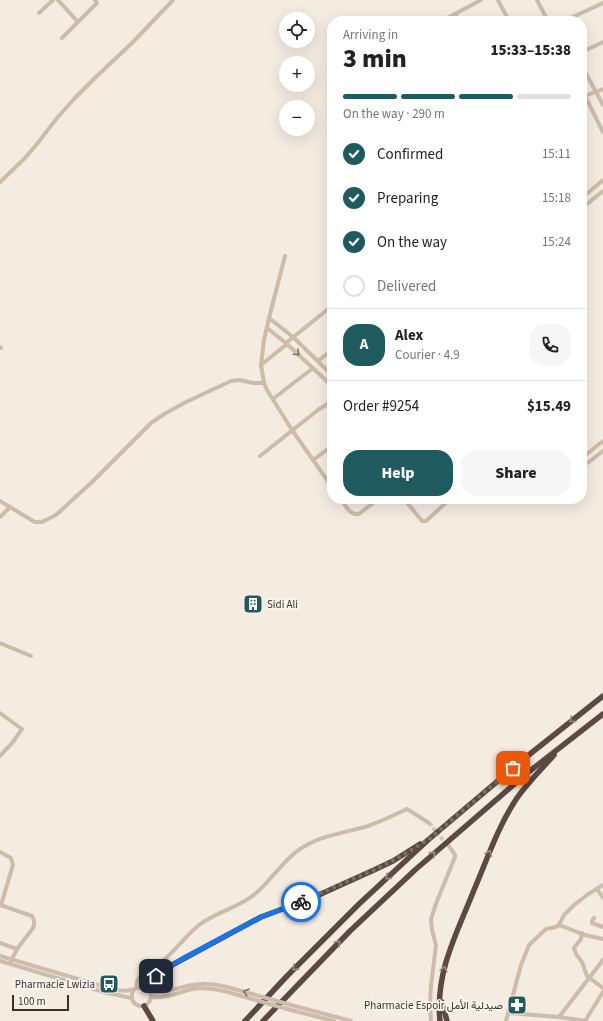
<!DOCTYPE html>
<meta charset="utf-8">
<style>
:root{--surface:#fff;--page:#f6f6f6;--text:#222;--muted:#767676;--line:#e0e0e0;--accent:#1f5a5e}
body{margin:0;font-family:"Source Sans 3",Vazirmatn,sans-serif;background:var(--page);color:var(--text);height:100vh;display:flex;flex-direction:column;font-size:15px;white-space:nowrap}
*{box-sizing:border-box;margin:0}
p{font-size:13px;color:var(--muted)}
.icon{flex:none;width:22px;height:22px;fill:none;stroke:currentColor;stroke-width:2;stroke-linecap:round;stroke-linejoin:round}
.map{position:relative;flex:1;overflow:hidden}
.side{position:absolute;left:327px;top:16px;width:260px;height:488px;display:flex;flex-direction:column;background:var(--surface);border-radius:16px;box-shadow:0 4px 16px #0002}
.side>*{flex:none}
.fabs{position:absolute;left:279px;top:12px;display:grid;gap:8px}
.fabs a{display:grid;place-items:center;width:36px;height:36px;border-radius:50%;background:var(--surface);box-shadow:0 4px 16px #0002;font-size:20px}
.scale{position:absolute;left:12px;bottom:10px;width:57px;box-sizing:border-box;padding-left:4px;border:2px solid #3b302b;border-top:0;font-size:11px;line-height:14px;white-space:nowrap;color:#3b302b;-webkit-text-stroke:3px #fbf5ee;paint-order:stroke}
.pin{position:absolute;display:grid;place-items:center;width:34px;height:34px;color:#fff;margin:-17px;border-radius:8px;box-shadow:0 2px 6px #0006}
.courier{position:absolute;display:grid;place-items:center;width:40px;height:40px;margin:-20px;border:3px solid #1a73e8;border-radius:50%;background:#fff;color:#222;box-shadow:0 1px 5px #0007}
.headline em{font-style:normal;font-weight:800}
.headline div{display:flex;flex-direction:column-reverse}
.headline{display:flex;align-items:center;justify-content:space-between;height:68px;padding:0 16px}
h1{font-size:26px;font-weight:800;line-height:30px}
.bar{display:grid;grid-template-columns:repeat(4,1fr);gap:6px 4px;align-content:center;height:48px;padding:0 16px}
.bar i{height:5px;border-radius:3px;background:var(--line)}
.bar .current{background:var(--accent)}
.bar p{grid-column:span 4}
.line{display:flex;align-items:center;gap:10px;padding:0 16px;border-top:1px solid var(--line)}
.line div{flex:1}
.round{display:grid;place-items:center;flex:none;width:42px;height:42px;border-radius:16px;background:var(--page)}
ol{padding:0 16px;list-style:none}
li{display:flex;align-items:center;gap:12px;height:44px}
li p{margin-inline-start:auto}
li .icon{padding:4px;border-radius:50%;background:var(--accent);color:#fff;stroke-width:4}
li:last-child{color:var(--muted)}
li i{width:22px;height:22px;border:2px solid var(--line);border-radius:50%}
.primary-button{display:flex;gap:8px;margin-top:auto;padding:8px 16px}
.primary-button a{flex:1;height:46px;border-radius:16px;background:var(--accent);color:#fff;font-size:16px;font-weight:800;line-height:46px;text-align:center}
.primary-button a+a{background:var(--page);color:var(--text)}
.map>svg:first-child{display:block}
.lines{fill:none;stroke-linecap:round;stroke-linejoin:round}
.minor-tunnel{stroke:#cfc6bd;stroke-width:4;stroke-dasharray:4 2;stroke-linecap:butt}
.minor{stroke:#cdbbac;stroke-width:4}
.highway{stroke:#5c4a42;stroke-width:5.5}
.minor-bridge{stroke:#cdbbac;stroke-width:4}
.oneway{stroke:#7d6f65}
.oneway2{stroke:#9c8e87}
.done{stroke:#7c716b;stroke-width:4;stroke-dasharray:0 7.2}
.route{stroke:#1a73e8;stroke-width:5}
.labels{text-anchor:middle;stroke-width:4;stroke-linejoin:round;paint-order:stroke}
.poi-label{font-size:11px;fill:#3b302b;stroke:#fbf5ee;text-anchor:end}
</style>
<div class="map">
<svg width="603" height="1021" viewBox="0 0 603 1021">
<rect width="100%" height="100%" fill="#f4ebe1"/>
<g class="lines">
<polyline class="minor-tunnel" points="429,823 447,845"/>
<g class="minor">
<polyline points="58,0 78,22"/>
<polyline points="498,0 509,21"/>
<polyline points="537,0 548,21"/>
<polyline points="39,13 53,0"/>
<polyline points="455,14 459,21"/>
<polyline points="442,21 481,0"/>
<polyline points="564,21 603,3"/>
<polyline points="62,38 97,3 95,0"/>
<polyline points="582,52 603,42"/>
<polyline points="582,66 603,105"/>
<polyline points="582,90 603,132"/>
<polyline points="585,96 603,89"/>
<polyline points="0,182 25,158 37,144 57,118 74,99 97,76 133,42 173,0"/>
<polyline points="582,198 603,180"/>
<polyline points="582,208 603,191"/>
<polyline points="285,256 269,318 264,340 261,365 264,383 267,390 292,430 332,487"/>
<polyline points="269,318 293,337 332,375"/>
<polyline points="267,328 287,344 332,386"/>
<polyline points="286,343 332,306"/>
<polyline points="0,347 1,348"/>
<polyline points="318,361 332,350"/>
<polyline points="261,365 287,344"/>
<polyline points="273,399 313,368"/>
<polyline points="260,456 318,410 332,401"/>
<polyline points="582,458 603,441"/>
<polyline points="313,460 332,446"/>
<polyline points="582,465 589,462 603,451"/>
<path d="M341 499C346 506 349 515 359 514L378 499"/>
<polyline points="404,499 422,521 426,521 450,499"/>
<polyline points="0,501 33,521 35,522 42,522 56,515 92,482 151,423 166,413 184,403 231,381 240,380 253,383 264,383"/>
<polyline points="0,517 10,507"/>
<polyline points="0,643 31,656"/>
<polyline points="0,713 22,729 13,742 0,756"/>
<polyline points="0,852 11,858 13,865 1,905"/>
<polyline points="597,889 603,898"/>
<path d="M0 905 32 916C35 920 35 923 33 928L17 949 11 961"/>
<polyline points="594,918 592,921 592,923 603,927"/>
<polyline points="559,925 585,935 603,939"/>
<polyline points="582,933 581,939 574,948 576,954 582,962 587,976 603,988"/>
<polyline points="0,943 17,949"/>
<path d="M0 956 115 990C121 991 127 991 132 990 140 988 143 983 150 992 167 994 177 987 193 985 205 983 216 984 227 987"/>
<polyline points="0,961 107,993 132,998"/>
<path d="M137 988C134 975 151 969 160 963 175 952 185 936 199 925 216 912 238 908 255 894 272 880 285 857 305 846 324 835 347 832 368 826 382 821 394 815 407 809L429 823"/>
<path d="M134 989C124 1006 150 1014 151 995"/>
<path d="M151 997C165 999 179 992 192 989 203 987 213 989 224 991"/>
<polyline points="291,1005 351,1021"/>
<polyline points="287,1009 334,1021"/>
<polyline points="508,1013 559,1017 586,1021"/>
<polyline points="559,1017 603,960"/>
<polyline points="431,1021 430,1003 431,986 436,945 432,930 431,919 437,901 455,857 455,855 449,846"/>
<polyline points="506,1021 521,965 529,945 546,929 556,927 559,925 564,915 574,905 587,895 603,885"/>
<polyline points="585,1021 603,992"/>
</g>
<g class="highway">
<polyline points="145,987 156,976 172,965 261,917 312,898 374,870 393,861 420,844"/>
<polyline points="442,1002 447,1021"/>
<polyline points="144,1006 153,1021"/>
<polyline points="245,1021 287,976 359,904 428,840 525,758 603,696"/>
<polyline points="263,1021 350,931 415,870 526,774 603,714"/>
<path d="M440 1021C435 972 457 933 474 890 487 860 497 829 515 801 526 784 541 770 554 755"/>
</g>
<g class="minor-bridge">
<polyline points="227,987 291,1005"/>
<polyline points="224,991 287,1009"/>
</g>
</g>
<defs><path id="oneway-chevron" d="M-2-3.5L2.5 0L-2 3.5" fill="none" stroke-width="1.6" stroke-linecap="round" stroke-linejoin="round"/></defs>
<g class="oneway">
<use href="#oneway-chevron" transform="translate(297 353) rotate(43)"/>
<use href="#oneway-chevron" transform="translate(246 992) rotate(-164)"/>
</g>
<g class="oneway2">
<use href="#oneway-chevron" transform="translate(572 720) rotate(142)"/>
<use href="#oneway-chevron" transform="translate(489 853) rotate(-68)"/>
<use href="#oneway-chevron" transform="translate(433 854) rotate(-41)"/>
<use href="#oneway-chevron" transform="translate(388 877) rotate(137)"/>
<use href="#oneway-chevron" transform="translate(338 943) rotate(-46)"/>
<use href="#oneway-chevron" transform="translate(295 968) rotate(136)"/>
<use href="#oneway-chevron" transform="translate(444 969) rotate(-77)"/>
</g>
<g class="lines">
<polyline class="done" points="301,902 374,870 392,861 428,840 513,768"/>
<polyline class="route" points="156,976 182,959 261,917 301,902"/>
</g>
<defs>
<g id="building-square" transform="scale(1)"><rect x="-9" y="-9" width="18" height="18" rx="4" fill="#1f5a5e" stroke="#fbf5ee"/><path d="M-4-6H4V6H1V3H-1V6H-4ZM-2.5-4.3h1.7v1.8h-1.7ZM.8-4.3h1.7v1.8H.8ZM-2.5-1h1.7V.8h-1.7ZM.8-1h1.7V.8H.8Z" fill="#fff"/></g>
<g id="bus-square" transform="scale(1)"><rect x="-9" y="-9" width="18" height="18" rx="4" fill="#1f5a5e" stroke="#fbf5ee"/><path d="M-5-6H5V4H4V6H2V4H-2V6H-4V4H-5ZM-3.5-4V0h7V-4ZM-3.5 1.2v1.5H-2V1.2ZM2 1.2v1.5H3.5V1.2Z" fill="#fff"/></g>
<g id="pharmacy-square" transform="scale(1)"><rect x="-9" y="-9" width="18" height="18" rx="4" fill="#1f5a5e" stroke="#fbf5ee"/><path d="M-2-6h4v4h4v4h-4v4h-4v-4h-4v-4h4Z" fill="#fff"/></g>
</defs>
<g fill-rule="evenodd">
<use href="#building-square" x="253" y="604"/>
<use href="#bus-square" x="109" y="984"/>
<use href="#pharmacy-square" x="517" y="1005"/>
</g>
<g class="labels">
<g class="poi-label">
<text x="267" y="608" text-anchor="start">Sidi Ali</text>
<text x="95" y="988">Pharmacie Lwizia</text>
<text x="503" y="1009">Pharmacie Espoir صيدلية الأمل</text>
</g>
</g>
</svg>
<div class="fabs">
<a><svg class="icon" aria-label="locate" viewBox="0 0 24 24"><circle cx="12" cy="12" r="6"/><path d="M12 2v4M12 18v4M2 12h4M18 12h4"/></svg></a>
<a>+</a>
<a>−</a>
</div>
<div class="scale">100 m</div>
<div class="pin" style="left:513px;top:768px;background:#ea580c"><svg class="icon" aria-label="bag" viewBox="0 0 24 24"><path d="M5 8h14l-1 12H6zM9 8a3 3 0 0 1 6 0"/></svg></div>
<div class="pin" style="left:156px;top:976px;background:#1f2937"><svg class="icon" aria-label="home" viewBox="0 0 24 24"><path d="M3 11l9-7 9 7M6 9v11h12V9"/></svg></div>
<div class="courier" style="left:301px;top:902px"><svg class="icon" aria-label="bike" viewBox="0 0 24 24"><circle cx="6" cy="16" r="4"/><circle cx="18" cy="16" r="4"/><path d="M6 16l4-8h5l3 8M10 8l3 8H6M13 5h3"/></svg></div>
<section class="side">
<div class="headline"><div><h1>3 min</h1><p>Arriving in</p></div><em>15:33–15:38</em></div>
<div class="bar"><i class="current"></i><i class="current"></i><i class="current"></i><i></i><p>On the way · 290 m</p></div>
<ol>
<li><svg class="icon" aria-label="check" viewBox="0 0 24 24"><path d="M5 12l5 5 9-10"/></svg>Confirmed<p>15:11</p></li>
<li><svg class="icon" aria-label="check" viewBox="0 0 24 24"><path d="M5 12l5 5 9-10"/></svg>Preparing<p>15:18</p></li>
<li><svg class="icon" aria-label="check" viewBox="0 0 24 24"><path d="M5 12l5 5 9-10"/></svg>On the way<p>15:24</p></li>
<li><i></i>Delivered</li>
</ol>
<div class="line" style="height:72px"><b class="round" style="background:var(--accent);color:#fff">A</b><div><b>Alex</b><p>Courier · 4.9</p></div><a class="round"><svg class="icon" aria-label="phone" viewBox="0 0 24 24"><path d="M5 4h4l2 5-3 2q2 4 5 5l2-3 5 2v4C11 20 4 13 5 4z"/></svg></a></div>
<div class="line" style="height:52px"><div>Order #9254</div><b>$15.49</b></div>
<div class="primary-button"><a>Help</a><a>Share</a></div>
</section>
</div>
